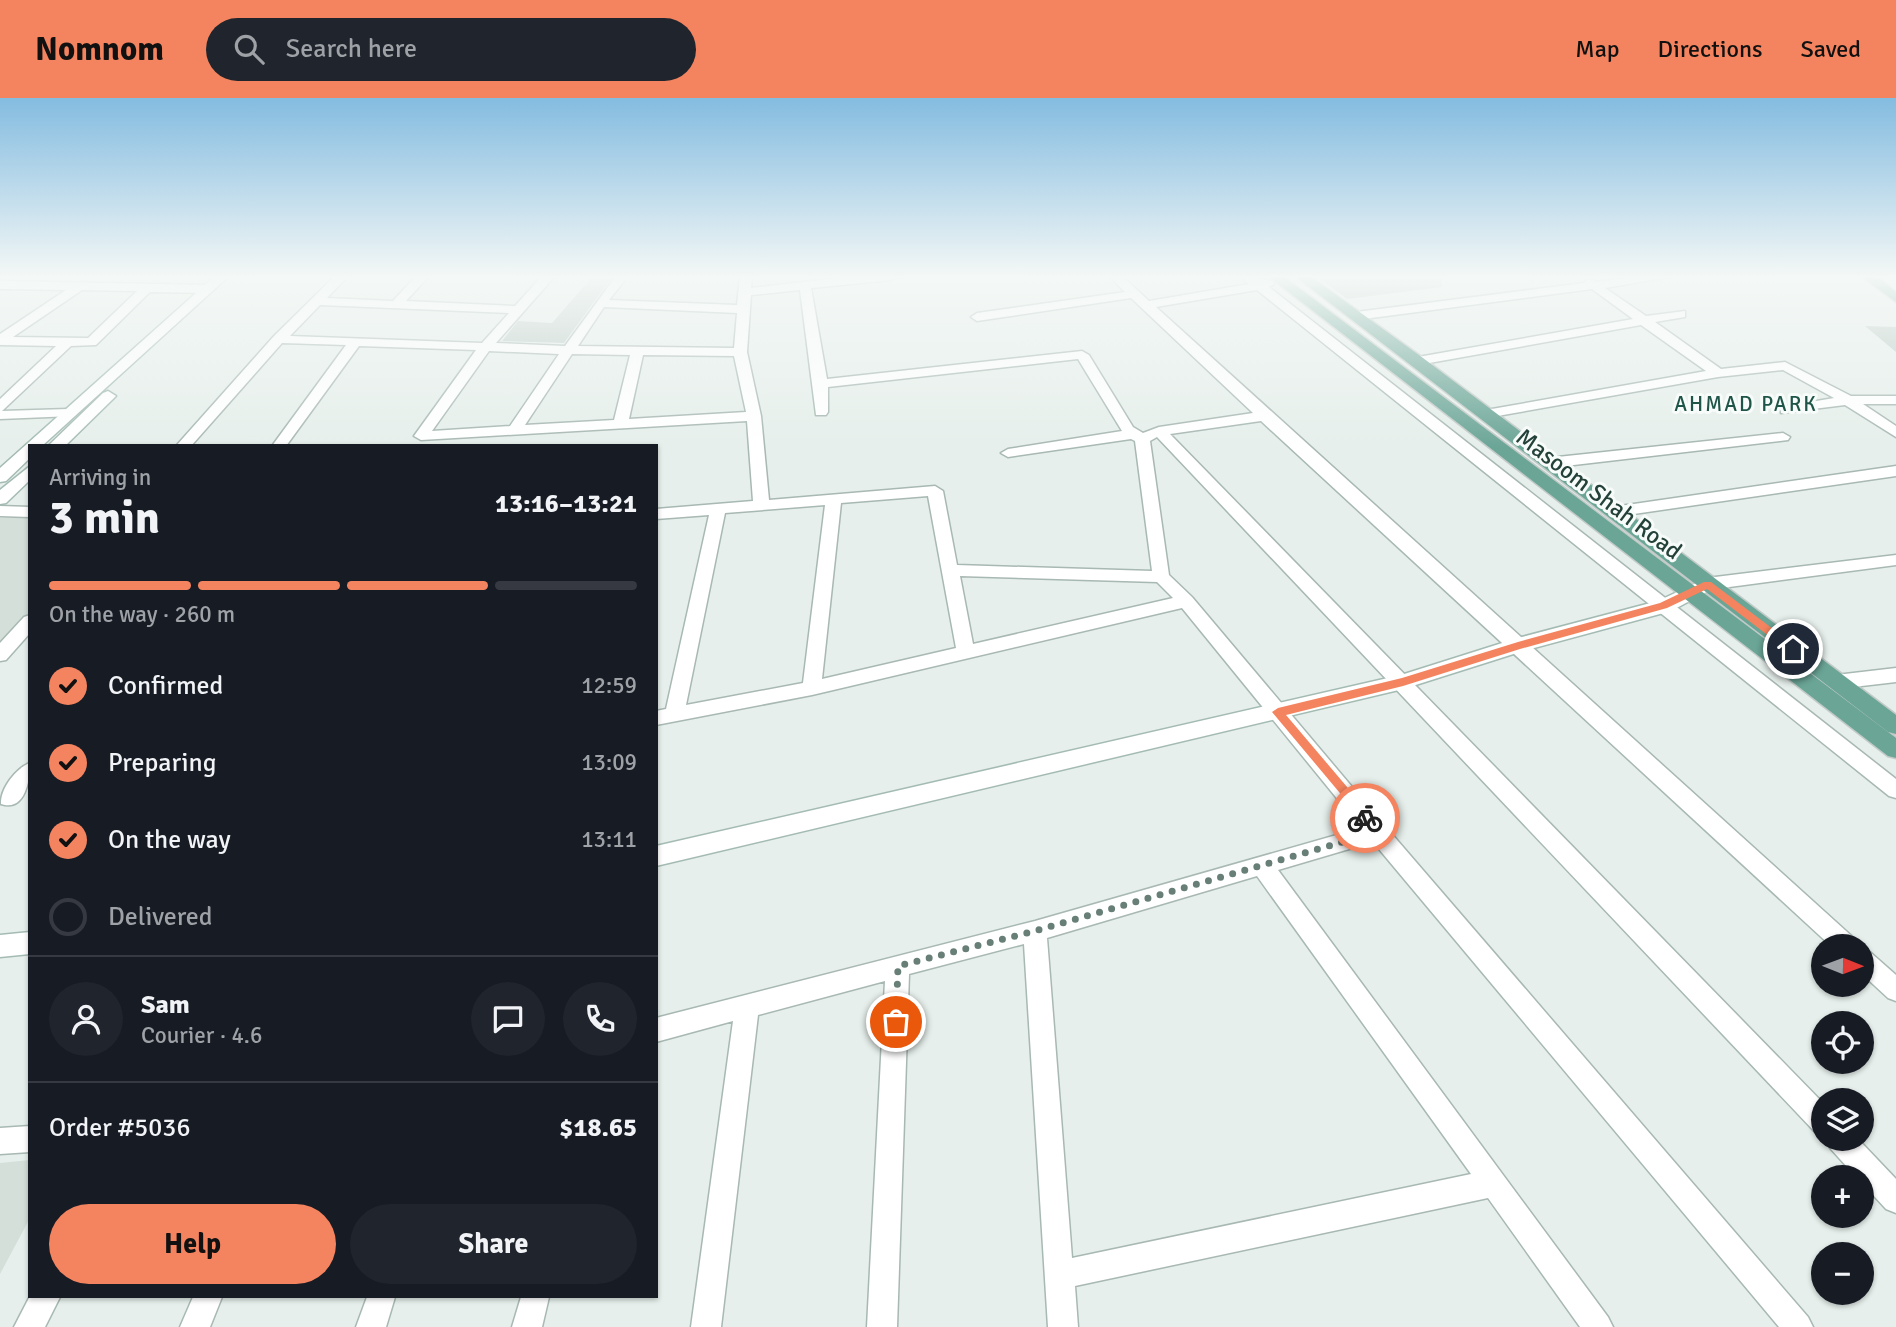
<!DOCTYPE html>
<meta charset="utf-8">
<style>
:root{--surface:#171b24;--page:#20242c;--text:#f1f3f6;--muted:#9ea1a6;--line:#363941;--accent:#f4845f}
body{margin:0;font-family:Signika,sans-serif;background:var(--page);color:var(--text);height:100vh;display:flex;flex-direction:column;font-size:26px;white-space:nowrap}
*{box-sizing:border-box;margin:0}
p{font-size:23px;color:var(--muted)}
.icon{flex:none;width:38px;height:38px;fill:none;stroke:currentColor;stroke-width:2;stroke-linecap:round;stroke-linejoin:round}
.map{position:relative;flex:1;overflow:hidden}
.sheet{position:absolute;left:28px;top:346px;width:630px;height:854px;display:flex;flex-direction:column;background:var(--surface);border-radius:0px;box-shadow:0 2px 5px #0004}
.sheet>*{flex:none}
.needle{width:46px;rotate:91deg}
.buttons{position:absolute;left:1811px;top:836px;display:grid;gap:14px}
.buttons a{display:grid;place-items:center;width:63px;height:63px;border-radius:50%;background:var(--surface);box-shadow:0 2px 5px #0004;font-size:35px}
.pin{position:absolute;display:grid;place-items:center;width:60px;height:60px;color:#fff;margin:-30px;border:4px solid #fff;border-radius:50%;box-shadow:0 2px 7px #0007}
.courier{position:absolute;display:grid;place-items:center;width:70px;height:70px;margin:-35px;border:5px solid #f4845f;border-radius:50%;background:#fff;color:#222;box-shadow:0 2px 9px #0007}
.overview em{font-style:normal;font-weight:800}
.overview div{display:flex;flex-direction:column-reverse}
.overview{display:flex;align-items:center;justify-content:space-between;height:119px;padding:0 21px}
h1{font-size:46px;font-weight:800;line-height:52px}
.bar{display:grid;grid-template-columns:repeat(4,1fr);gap:10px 7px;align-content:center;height:84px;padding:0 21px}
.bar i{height:9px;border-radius:5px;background:var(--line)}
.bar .current{background:var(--accent)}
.bar p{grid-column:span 4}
.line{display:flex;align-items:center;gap:18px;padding:0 21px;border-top:2px solid var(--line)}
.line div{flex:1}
.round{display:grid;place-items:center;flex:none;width:74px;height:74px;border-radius:37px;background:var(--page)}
ol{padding:0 21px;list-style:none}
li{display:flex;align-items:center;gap:21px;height:77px}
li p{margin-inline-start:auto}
li .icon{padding:7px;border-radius:50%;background:var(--accent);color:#111;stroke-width:4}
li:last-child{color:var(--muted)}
li i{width:38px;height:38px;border:4px solid var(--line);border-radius:50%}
.button{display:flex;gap:14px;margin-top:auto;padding:14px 21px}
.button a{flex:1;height:80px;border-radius:42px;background:var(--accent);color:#111;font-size:28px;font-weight:800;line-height:80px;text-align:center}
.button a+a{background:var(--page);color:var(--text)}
header{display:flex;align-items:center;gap:42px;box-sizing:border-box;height:98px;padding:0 35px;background:var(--accent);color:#111}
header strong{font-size:33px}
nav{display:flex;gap:38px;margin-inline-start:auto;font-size:24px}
.search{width:490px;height:63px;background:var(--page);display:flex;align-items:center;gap:18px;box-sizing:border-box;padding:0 24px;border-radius:38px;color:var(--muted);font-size:26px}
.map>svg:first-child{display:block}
.built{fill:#d4dfda}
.building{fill:#bbcac4}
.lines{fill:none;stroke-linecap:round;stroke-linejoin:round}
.minor-casing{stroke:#a8b8b2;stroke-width:3}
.secondary-casing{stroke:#a4bbb3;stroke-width:3}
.primary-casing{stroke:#c2cac8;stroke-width:3}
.minor{fill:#fff;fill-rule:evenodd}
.secondary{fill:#fff;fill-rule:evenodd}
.primary{fill:#6aa596;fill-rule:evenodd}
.route{fill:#f4845f}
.done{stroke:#687f78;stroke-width:7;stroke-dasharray:0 12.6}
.labels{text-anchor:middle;stroke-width:6;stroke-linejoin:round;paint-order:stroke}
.far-neighbourhood-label{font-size:21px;letter-spacing:2px;fill:#1f5548;stroke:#f7fbf9}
.street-label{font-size:24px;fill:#24423a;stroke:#f7fbf9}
</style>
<header>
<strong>Nomnom</strong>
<div class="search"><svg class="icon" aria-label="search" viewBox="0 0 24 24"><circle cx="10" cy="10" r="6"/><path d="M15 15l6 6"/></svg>Search here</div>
<nav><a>Map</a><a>Directions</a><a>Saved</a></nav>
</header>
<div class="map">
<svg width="1896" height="1229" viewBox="0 0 1896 1229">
<rect width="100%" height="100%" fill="#e6efeb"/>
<g class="built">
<polygon points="0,420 30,420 30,518 0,553"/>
<polygon points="30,1062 30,1120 0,1176 0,1065"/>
</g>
<g class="building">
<polygon points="593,178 613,178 564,245 502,243 518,223 552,225"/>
<polygon points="1316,178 1441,178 1442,189 1347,201"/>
<polygon points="1865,228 1896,229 1896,254"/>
</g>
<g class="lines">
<g class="minor-casing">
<g id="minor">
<path d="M335 178H348L327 200 393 203 416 178H429L406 203 515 208 542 178H555L496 245 565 248 616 178H628L609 202 737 207 740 178H752L751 190 856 178H897L891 182 811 190 827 281 1082 253 1089 257 1133 329 1143 335 1159 329 1253 315 1131 200 977 223 971 219 977 215 1125 194 1109 178H1122L1149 203 1249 186 1241 178 1272 183 1274 186 1269 189 1896 681V700L1889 698 1257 192 1156 209 1856 842 1859 849H1832L1261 323 1170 336 1824 1006V1038L1815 1034 1157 339 1150 343 1169 477 1192 499 1385 728 1808 1219 1813 1229H1779L1373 744 1278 772 1608 1219 1613 1229H1580L1488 1100 1075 1188 1078 1229H1048L1024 846 909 876 897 1229H867L885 883 758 917 721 1229H691L733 923 656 944V920L1035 823 1361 730 1182 510 812 597 656 627V613L666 611 709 417 656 421V411L753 403 747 323 421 342 414 338 476 252 359 248 286 348H272L346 247 282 245 191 348H176L274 238ZM800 192 816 317H826L828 314V289L1078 261 1122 333 1008 351 1001 355 1008 359 1131 341 1135 343 1152 473 957 467 943 393 935 388 769 402 761 318 747 254 751 197ZM320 207 509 215 482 245 290 238ZM604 209 737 215 734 250 578 248ZM489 253 559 256 510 328 432 333ZM572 256 630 257 614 322 525 327ZM643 257 734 258 746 314 629 321ZM928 398 956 550 822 581 841 405ZM825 407 803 585 686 607 725 415ZM960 478 1157 484 1173 500 973 546ZM1257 778 1471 1076 1072 1160 1047 840Z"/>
<polygon points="1638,178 1674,178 1605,190 1646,218 1685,213 1685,219 1655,224 1721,271 1785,264 1851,298 1896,298 1896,306 1863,306 1896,328 1896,339 1845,307 1781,315 1781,309 1834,300 1783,272 1718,279 1486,320 1479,316 1486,312 1706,273 1641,227 1418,267 1411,263 1418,259 1633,221 1592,191 1356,222 1350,218 1356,214 1584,185 1589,180 1596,184"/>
<path d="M0 183 208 187 214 191 208 195 150 194 96 247 71 248 2 313 68 311 73 312V318L0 321V301L56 248 0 247V236L66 192 0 191ZM82 192 137 193 88 240 13 239Z"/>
<polygon points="1783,335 1790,339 1788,342 1548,370 1540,365 1548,360"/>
<polygon points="1896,368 1896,378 1613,419 1605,414 1613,409"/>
<polygon points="0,408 30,409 30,419 0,418"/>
<polygon points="1896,457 1896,467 1707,492 1698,486 1707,480"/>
<polygon points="30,517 30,535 6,562 0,563 0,545 24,519"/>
<polygon points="1896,570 1896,584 1836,591 1827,584 1836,577"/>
<path d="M30 665C30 682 25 714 1 706 0 691 16 670 30 665Z"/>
<polygon points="1862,850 1870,854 1896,877 1896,903 1888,900 1862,876"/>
<polygon points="30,1028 30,1054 0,1056 0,1030"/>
<polygon points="1826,1041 1858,1041 1896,1081 1896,1115 1886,1111 1862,1085 1862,1080 1857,1080 1830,1050"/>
<polygon points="30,1198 60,1199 45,1229 14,1229"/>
<polygon points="193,1199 222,1199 210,1229 180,1229"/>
<polygon points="367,1199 395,1199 386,1229 356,1229"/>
<polygon points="521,1199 549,1199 542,1229 512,1229"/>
</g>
</g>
<g class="secondary-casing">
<g id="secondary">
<polygon points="215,178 229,178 42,348 30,348 30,360 6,383 0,384 0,370"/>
<polygon points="108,293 116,298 113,301 65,348 48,348 103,295"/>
<polygon points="30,368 30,382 6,405 0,406 0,392"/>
<polygon points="1705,481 1712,483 1714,487 1712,491 1671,513 1523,553 1403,591 656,768 656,748 1401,577 1518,540 1658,503"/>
<polygon points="30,834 30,856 0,859 0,837"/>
</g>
</g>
<g class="primary-casing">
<g id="primary">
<polygon points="1268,178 1283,178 1896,640 1896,660 1888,658"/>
<polygon points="1295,178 1310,178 1423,260 1896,617 1896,636 1888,634"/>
<polygon points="1861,178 1876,178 1896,194 1896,204"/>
</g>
</g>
<use href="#minor" class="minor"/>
<use href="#secondary" class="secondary"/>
<use href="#primary" class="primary"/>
</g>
<linearGradient id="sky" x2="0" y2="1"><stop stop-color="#84bce0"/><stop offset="0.51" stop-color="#f4f8f6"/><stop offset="1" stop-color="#f4f8f6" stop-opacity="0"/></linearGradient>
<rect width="1896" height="350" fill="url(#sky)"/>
<polygon class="route" points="1704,484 1711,484 1797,549 1797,554 1790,554 1707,491 1667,510 1520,551 1403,588 1286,617 1370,716 1370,724 1365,725 1272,614 1278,610 1402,580 1518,544 1660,505"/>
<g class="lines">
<polyline class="done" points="896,924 898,868 1035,833 1377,734 1365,720"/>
</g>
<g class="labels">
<g class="far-neighbourhood-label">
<text x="1746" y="313">AHMAD PARK</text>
</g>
<g class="street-label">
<text transform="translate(1599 396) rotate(37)" y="8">Masoom Shah Road</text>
</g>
</g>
</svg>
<div class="buttons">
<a><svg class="needle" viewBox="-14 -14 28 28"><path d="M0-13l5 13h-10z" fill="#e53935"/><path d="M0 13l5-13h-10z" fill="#9ea1a6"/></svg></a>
<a><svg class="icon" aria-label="locate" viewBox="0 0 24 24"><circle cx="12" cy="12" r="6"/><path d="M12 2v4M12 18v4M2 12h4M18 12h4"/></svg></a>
<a><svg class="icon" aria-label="layers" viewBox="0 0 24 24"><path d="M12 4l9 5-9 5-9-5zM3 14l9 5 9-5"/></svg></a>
<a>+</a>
<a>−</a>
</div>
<div class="pin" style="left:896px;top:924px;background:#ea580c"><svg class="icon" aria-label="bag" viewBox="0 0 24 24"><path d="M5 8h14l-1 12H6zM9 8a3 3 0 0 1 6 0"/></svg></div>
<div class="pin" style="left:1793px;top:551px;background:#1f2937"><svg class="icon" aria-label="home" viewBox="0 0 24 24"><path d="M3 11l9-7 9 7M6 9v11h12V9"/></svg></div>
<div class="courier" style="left:1365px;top:720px"><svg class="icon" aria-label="bike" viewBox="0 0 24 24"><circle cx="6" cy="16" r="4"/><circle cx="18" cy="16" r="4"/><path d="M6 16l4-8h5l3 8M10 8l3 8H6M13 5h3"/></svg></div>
<section class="sheet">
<div class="overview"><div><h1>3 min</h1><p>Arriving in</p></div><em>13:16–13:21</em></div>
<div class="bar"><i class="current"></i><i class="current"></i><i class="current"></i><i></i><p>On the way · 260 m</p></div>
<ol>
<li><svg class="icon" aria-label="check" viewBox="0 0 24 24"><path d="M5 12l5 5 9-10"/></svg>Confirmed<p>12:59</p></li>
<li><svg class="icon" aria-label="check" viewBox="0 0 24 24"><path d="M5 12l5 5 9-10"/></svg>Preparing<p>13:09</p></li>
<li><svg class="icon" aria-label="check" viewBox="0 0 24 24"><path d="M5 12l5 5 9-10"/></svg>On the way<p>13:11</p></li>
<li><i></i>Delivered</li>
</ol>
<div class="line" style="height:126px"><a class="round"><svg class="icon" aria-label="person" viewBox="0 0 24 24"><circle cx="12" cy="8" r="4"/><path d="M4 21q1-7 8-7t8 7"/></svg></a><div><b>Sam</b><p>Courier · 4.6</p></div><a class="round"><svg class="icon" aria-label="chat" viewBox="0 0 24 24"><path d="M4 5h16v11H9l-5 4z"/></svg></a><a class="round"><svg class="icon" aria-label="phone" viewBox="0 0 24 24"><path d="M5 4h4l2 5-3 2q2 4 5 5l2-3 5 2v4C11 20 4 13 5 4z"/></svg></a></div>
<div class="line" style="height:91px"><div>Order #5036</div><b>$18.65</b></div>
<div class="button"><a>Help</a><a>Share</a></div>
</section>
</div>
